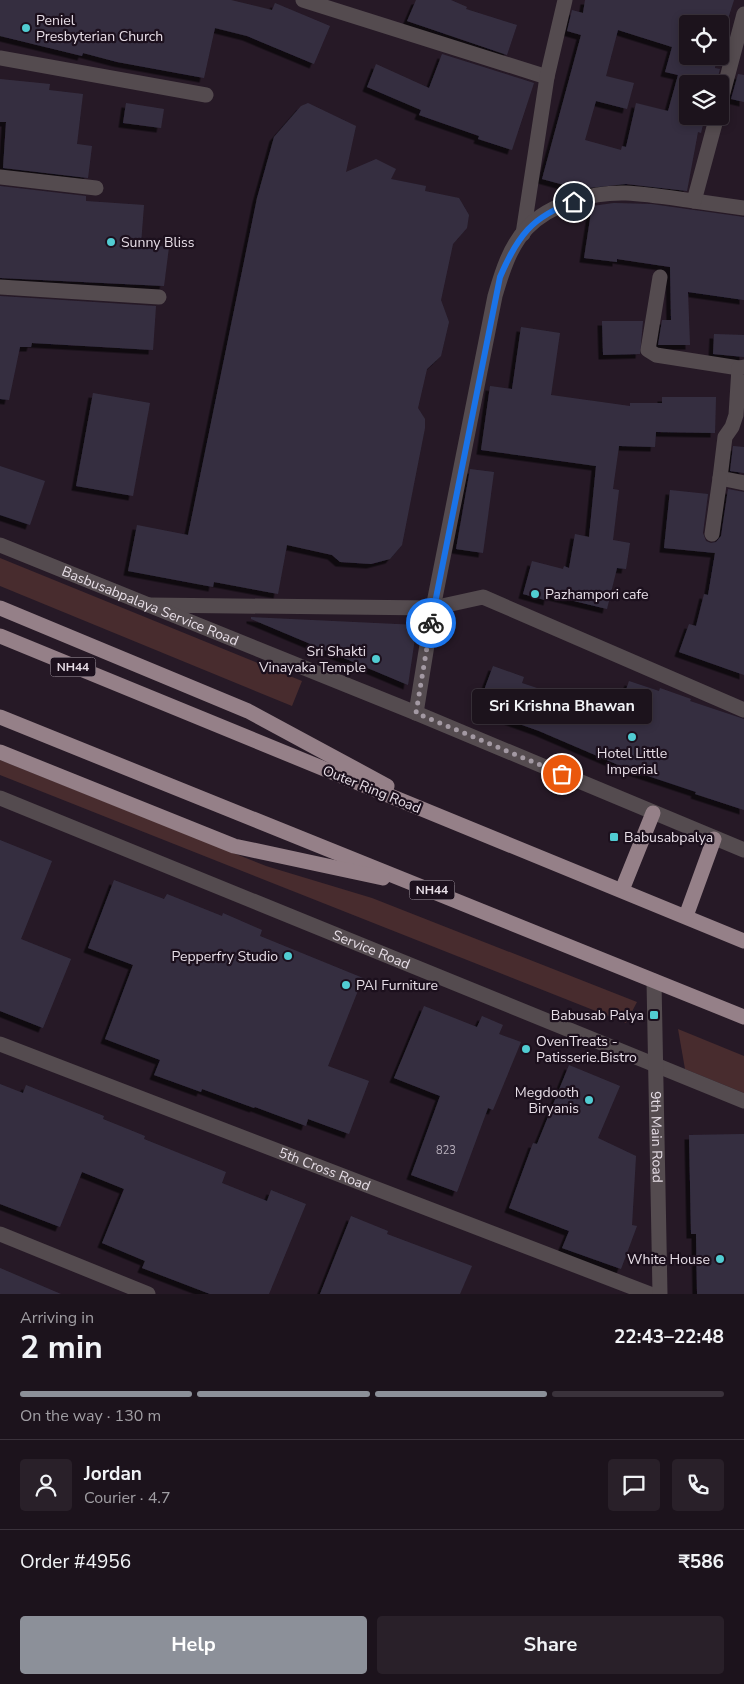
<!DOCTYPE html>
<meta charset="utf-8">
<style>
:root{--surface:#1c131c;--page:#292029;--text:#f1f3f6;--muted:#a09ea3;--line:#3a323b;--accent:#8c9099}
body{margin:0;font-family:"Nunito Sans",sans-serif;background:var(--page);color:var(--text);height:100vh;display:flex;flex-direction:column;font-size:19px;white-space:nowrap}
*{box-sizing:border-box;margin:0}
p{font-size:16px;color:var(--muted)}
.icon{flex:none;width:28px;height:28px;fill:none;stroke:currentColor;stroke-width:2;stroke-linecap:round;stroke-linejoin:round}
.map{position:relative;height:1294px;overflow:hidden}
.details{display:flex;flex-direction:column;background:var(--surface);flex:1}
.details>*{flex:none}
.controls{position:absolute;left:679px;top:15px;display:grid;gap:10px}
.controls a{display:grid;place-items:center;width:50px;height:50px;border-radius:5px;background:var(--surface);box-shadow:0 2px 8px #0003,0 0 0 1px var(--line);font-size:25px}
.pin{position:absolute;display:grid;place-items:center;width:42px;height:42px;color:#fff;margin:-21px;border:2px solid #fff;border-radius:50%;box-shadow:0 1px 5px #0007}
.courier{position:absolute;display:grid;place-items:center;width:50px;height:50px;margin:-25px;border:4px solid #1a73e8;border-radius:50%;background:#fff;color:#222;box-shadow:0 1px 6px #0007}
.bubble{position:absolute;height:35px;border-radius:5px;background:var(--surface);box-shadow:0 2px 8px #0003,0 0 0 1px var(--line);font-size:16px;font-weight:700;line-height:35px;text-align:center}
.headline em{font-style:normal;font-weight:700}
.headline div{display:flex;flex-direction:column-reverse}
.headline{display:flex;align-items:center;justify-content:space-between;height:85px;padding:0 20px}
h1{font-size:32px;font-weight:700;line-height:38px}
.bar{display:grid;grid-template-columns:repeat(4,1fr);gap:8px 5px;align-content:center;height:60px;padding:0 20px}
.bar i{height:6px;border-radius:4px;background:var(--line)}
.bar .on{background:var(--accent)}
.bar p{grid-column:span 4}
.line{display:flex;align-items:center;gap:12px;padding:0 20px;border-top:1px solid var(--line)}
.line div{flex:1}
.round{display:grid;place-items:center;flex:none;width:52px;height:52px;border-radius:5px;background:var(--page)}
.cta{display:flex;gap:10px;margin-top:auto;padding:10px 20px}
.cta a{flex:1;height:58px;border-radius:5px;background:var(--accent);color:#fff;font-size:20px;font-weight:700;line-height:58px;text-align:center}
.cta a+a{background:var(--page);color:var(--text)}
.map>svg:first-child{display:block}
.green{fill:#482c2e}
.building{fill:#352f41;fill-rule:evenodd;filter:url(#shadow)}
.lines{fill:none;stroke-linecap:round;stroke-linejoin:round}
.minor{stroke:#544b4f;stroke-width:15}
.tertiary{stroke:#544b4f;stroke-width:15}
.trunk{stroke:#958088;stroke-width:15}
.done{stroke:#a399a3;stroke-width:5;stroke-dasharray:0 9}
.route{stroke:#1a73e8;stroke-width:6}
.poi-dot{fill:#51ccd2;stroke:#1c101d;stroke-width:2}
.labels{text-anchor:middle;stroke-width:4.5;stroke-linejoin:round;paint-order:stroke}
.number-label{font-size:11px;fill:#bab2be}
.shield{fill:#1c101d;stroke:#aaa0aa;stroke-width:1}
.shield-label{font-size:12px;font-weight:bold;fill:#e7dee7}
.poi-label{font-size:14px;fill:#e7dee7;stroke:#1c101d;text-anchor:start}
.street-label{font-size:14px;fill:#e7dee7;stroke:#1c101d}
</style>
<div class="map">
<svg width="744" height="1294" viewBox="0 0 744 1294">
<defs>
<filter id="shadow"><feDropShadow dx="-4.5" dy="4.5" stdDeviation="0" flood-color="#0009"/></filter>
</defs>
<rect width="100%" height="100%" fill="#261926"/>
<g class="green">
<polygon points="0,558 302,681 292,706 0,586"/>
<polygon points="0,760 266,866 372,898 637,1002 626,1023 0,775"/>
<polygon points="678,1029 744,1056 744,1093 685,1069"/>
</g>
<g class="building">
<polygon points="0,0 231,0 272,10 275,3 330,26 314,64 247,36 215,28 204,78 117,62 83,53 82,56 0,36"/>
<polygon points="416,0 451,0 467,7 466,9 517,25 507,55 407,21"/>
<path d="M585 0H734L720 44V24H688V56H716L715 68 720 69 716 84H688V116H705L701 133 698 132 687 191 626 184 579 189 542 179 581 35 567 31 571 14 572 10 583 13ZM618 30 672 47 665 72 678 75 668 111 636 103 626 147 622 146 621 150 585 140 596 101 627 109 634 83 606 76Z"/>
<polygon points="442,54 534,83 512,150 478,139 479,136 419,115 421,110 367,87 376,64 429,88"/>
<polygon points="738,74 744,75 744,102 731,99"/>
<polygon points="0,79 50,84 49,90 83,94 77,144 92,146 88,178 3,168 6,122 0,122"/>
<polygon points="126,103 164,109 161,128 123,123"/>
<polygon points="308,103 356,126 346,172 376,159 396,169 391,179 426,186 425,191 459,198 469,215 467,228 453,244 441,300 449,322 441,356 427,369 418,408 425,419 425,428 402,545 390,559 371,564 340,562 332,555 287,545 278,594 214,582 213,587 128,571 137,525 188,535 257,198 274,137 301,106"/>
<polygon points="0,186 86,196 86,201 144,205 141,244 169,247 164,286 0,278"/>
<polygon points="614,203 651,204 744,217 744,300 688,292 690,345 658,345 662,320 671,320 670,267 617,259 617,262 584,258 592,206"/>
<polygon points="0,296 156,306 153,350 32,343 31,347 20,347 9,400 0,399"/>
<polygon points="602,321 643,321 640,354 603,355"/>
<polygon points="521,327 560,333 551,395 630,406 630,403 662,403 662,397 716,397 715,433 656,432 655,447 619,446 613,489 619,490 613,540 630,543 626,569 617,568 607,609 549,595 548,601 523,594 532,561 563,569 564,566 569,568 575,534 589,537 596,466 481,450 490,386 512,389"/>
<polygon points="714,334 744,335 744,357 713,354"/>
<polygon points="93,393 150,403 133,496 76,486"/>
<polygon points="733,446 744,447 744,473 730,471"/>
<polygon points="0,466 45,481 30,525 0,515"/>
<polygon points="470,469 494,472 483,553 456,549"/>
<polygon points="728,489 744,492 744,675 679,652 689,624 696,626 704,594 708,595 715,553 664,548 670,490 708,494 703,533 706,541 711,543 716,542 721,536"/>
<polygon points="251,617 417,625 408,685 251,619"/>
<polygon points="493,666 524,677 522,683 549,692 548,694 616,719 629,681 659,691 660,688 691,699 690,701 744,719 744,810 695,794 696,792 630,770 539,731 477,709"/>
<polygon points="0,840 52,861 21,939 71,959 43,1028 0,1011"/>
<polygon points="114,880 164,899 167,894 222,916 223,913 262,930 260,936 363,978 328,1066 369,1081 349,1134 308,1119 306,1126 255,1107 254,1108 202,1089 201,1092 154,1075 160,1060 105,1039 133,965 88,948"/>
<polygon points="424,1006 477,1027 482,1016 503,1025 499,1034 521,1042 493,1110 488,1108 457,1192 411,1175 440,1096 394,1078"/>
<polygon points="569,1065 620,1086 598,1138 636,1156 632,1225 637,1226 621,1269 562,1248 569,1231 509,1208 533,1143 537,1144"/>
<polygon points="0,1084 23,1093 26,1085 104,1116 103,1119 145,1136 144,1139 226,1172 222,1183 267,1201 271,1190 306,1204 269,1294 210,1294 142,1268 145,1261 102,1243 124,1189 82,1172 60,1227 0,1204"/>
<polygon points="744,1134 744,1294 697,1294 696,1234 691,1234 689,1135"/>
<polygon points="351,1216 388,1231 387,1234 472,1266 460,1294 320,1294"/>
<polygon points="0,1268 61,1294 0,1294"/>
</g>
<g class="lines">
<g class="minor">
<polyline points="303,0 547,77"/>
<polyline points="0,58 206,95"/>
<polyline points="720,104 744,14"/>
<polyline points="0,177 96,188"/>
<polyline points="694,201 744,208"/>
<polyline points="523,234 547,77 565,0"/>
<polyline points="660,277 648,350 656,355 739,368"/>
<polyline points="0,287 159,297"/>
<polyline points="744,367 739,368 736,415 732,427 725,437 720,478 744,483"/>
<polyline points="712,534 720,478"/>
<polyline points="149,605 433,608 483,597 744,710"/>
<path d="M416 713 433 608 495 296C502 272 510 246 527 228 551 203 593 192 626 193 649 194 672 198 694 201L717 116"/>
<path id="s1" d="M0 1044 650 1294"/>
<polyline points="0,1234 148,1294"/>
</g>
<g class="tertiary">
<path id="s2" d="M0 545 416 713 744 850"/>
<path id="s3" d="M0 798 744 1101"/>
<path id="s4" d="M654 981 660 1294"/>
</g>
<g class="trunk">
<polyline points="0,608 248,711 387,786"/>
<polyline points="0,636 744,941"/>
<polyline points="0,717 744,1017"/>
<polyline points="0,752 234,846 383,878"/>
<polyline points="622,890 653,813"/>
<polyline points="686,916 714,839"/>
</g>
</g>
<g class="lines">
<polyline class="done" points="431,623 416,713 562,774"/>
<path class="route" d="M431 623 500 277C517 237 532 216 574 202"/>
</g>
<g class="poi-dot">
<circle cx="26" cy="28" r="5"/>
<circle cx="111" cy="242" r="5"/>
<circle cx="535" cy="594" r="5"/>
<circle cx="376" cy="659" r="5"/>
<circle cx="632" cy="737" r="5"/>
<rect x="609" y="832" width="10" height="10" rx="2.5"/>
<circle cx="288" cy="956" r="5"/>
<circle cx="346" cy="985" r="5"/>
<rect x="649" y="1010" width="10" height="10" rx="2.5"/>
<circle cx="526" cy="1049" r="5"/>
<circle cx="589" cy="1100" r="5"/>
<circle cx="720" cy="1259" r="5"/>
</g>
<g class="labels">
<g class="number-label">
<text x="446" y="1154">823</text>
</g>
<g class="shield">
<rect x="50.5" y="657.5" width="45" height="19" rx="4"/>
<rect x="409.5" y="880.5" width="45" height="19" rx="4"/>
</g>
<g class="shield-label">
<text x="73" y="671">NH44</text>
<text x="432" y="894">NH44</text>
</g>
<g class="poi-label">
<text x="36" y="25">Peniel<tspan x="36" dy="16">Presbyterian Church</tspan></text>
<text x="121" y="247">Sunny Bliss</text>
<text x="545" y="599">Pazhampori cafe</text>
<text x="366" y="656" text-anchor="end">Sri Shakti<tspan x="366" dy="16">Vinayaka Temple</tspan></text>
<text x="632" y="758" text-anchor="middle">Hotel Little<tspan x="632" dy="16">Imperial</tspan></text>
<text x="624" y="842">Babusabpalya</text>
<text x="278" y="961" text-anchor="end">Pepperfry Studio</text>
<text x="356" y="990">PAI Furniture</text>
<text x="644" y="1020" text-anchor="end">Babusab Palya</text>
<text x="536" y="1046">OvenTreats -<tspan x="536" dy="16">Patisserie.Bistro</tspan></text>
<text x="579" y="1097" text-anchor="end">Megdooth<tspan x="579" dy="16">Biryanis</tspan></text>
<text x="710" y="1264" text-anchor="end">White House</text>
</g>
<g class="street-label">
<text dy="5" stroke="none"><textPath href="#s2" startOffset="162">Basbusabpalaya Service Road</textPath></text>
<text transform="translate(372 789) rotate(22)" y="5">Outer Ring Road</text>
<text dy="5" stroke="none"><textPath href="#s3" startOffset="401">Service Road</textPath></text>
<text dy="5" stroke="none"><textPath href="#s4" startOffset="156">9th Main Road</textPath></text>
<text dy="5" stroke="none"><textPath href="#s1" startOffset="348">5th Cross Road</textPath></text>
</g>
</g>
</svg>
<div class="controls">
<a><svg class="icon" aria-label="locate" viewBox="0 0 24 24"><circle cx="12" cy="12" r="6"/><path d="M12 2v4M12 18v4M2 12h4M18 12h4"/></svg></a>
<a><svg class="icon" aria-label="layers" viewBox="0 0 24 24"><path d="M12 4l9 5-9 5-9-5zM3 14l9 5 9-5"/></svg></a>
</div>
<div class="pin" style="left:562px;top:774px;background:#ea580c"><svg class="icon" aria-label="bag" viewBox="0 0 24 24"><path d="M5 8h14l-1 12H6zM9 8a3 3 0 0 1 6 0"/></svg></div>
<div class="pin" style="left:574px;top:202px;background:#1f2937"><svg class="icon" aria-label="home" viewBox="0 0 24 24"><path d="M3 11l9-7 9 7M6 9v11h12V9"/></svg></div>
<div class="courier" style="left:431px;top:623px"><svg class="icon" aria-label="bike" viewBox="0 0 24 24"><circle cx="6" cy="16" r="4"/><circle cx="18" cy="16" r="4"/><path d="M6 16l4-8h5l3 8M10 8l3 8H6M13 5h3"/></svg></div>
<div class="bubble" style="left:472px;top:689px;width:180px">Sri Krishna Bhawan</div>
</div>
<section class="details">
<div class="headline"><div><h1>2 min</h1><p>Arriving in</p></div><em>22:43–22:48</em></div>
<div class="bar"><i class="on"></i><i class="on"></i><i class="on"></i><i></i><p>On the way · 130 m</p></div>
<div class="line" style="height:90px"><a class="round"><svg class="icon" aria-label="person" viewBox="0 0 24 24"><circle cx="12" cy="8" r="4"/><path d="M4 21q1-7 8-7t8 7"/></svg></a><div><b>Jordan</b><p>Courier · 4.7</p></div><a class="round"><svg class="icon" aria-label="chat" viewBox="0 0 24 24"><path d="M4 5h16v11H9l-5 4z"/></svg></a><a class="round"><svg class="icon" aria-label="phone" viewBox="0 0 24 24"><path d="M5 4h4l2 5-3 2q2 4 5 5l2-3 5 2v4C11 20 4 13 5 4z"/></svg></a></div>
<div class="line" style="height:65px"><div>Order #4956</div><b>₹586</b></div>
<div class="cta"><a>Help</a><a>Share</a></div>
</section>
